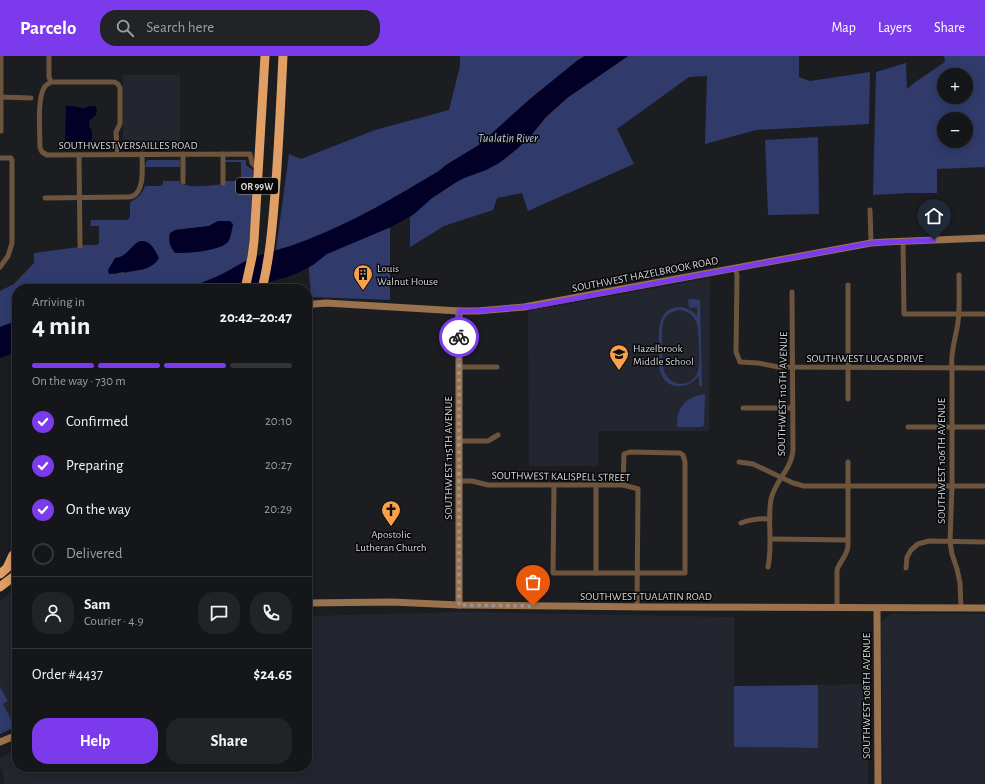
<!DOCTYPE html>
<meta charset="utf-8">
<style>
:root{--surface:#141619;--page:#212326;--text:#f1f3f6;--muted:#9d9fa2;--line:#333538;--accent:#7c3aed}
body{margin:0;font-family:"Alegreya Sans",sans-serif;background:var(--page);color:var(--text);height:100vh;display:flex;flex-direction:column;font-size:15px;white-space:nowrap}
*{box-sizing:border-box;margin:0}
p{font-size:13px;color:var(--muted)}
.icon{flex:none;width:22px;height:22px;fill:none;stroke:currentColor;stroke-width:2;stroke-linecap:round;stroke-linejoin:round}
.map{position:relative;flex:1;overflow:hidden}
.details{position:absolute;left:12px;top:228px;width:300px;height:488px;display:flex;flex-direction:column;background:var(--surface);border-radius:16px;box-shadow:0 2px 10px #0003,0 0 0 1px var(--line)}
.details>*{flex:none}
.tools{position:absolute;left:937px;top:12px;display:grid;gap:8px}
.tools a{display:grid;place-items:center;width:36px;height:36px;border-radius:50%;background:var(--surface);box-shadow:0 2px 10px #0003,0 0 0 1px var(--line);font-size:20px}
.pin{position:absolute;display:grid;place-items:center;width:34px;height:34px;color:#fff;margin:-41px -17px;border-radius:50% 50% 50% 0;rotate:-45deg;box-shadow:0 0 4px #0007}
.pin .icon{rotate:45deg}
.courier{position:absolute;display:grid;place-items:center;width:40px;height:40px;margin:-20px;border:3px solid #7c3aed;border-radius:50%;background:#fff;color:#222;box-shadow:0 1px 5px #0007}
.overview em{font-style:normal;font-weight:700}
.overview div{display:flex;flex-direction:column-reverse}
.overview{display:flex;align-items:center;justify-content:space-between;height:68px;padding:0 20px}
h1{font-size:26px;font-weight:700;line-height:30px}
.bar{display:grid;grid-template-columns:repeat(4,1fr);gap:6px 4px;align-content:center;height:48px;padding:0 20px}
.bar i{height:5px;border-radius:3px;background:var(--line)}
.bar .on{background:var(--accent)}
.bar p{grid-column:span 4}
.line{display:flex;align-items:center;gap:10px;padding:0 20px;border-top:1px solid var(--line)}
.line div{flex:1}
.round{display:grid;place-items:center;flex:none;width:42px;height:42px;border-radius:16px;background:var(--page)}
ol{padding:0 20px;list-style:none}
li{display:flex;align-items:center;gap:12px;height:44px}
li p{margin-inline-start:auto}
li .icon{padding:4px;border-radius:50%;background:var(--accent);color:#fff;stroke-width:4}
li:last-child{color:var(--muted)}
li i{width:22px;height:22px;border:2px solid var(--line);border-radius:50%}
.primary-button{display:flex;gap:8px;margin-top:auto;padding:8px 20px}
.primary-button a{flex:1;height:46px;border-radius:16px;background:var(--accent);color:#fff;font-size:16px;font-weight:700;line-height:46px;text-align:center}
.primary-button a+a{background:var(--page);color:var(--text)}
header{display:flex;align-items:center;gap:24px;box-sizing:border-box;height:56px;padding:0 20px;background:var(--accent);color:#fff}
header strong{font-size:19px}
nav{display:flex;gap:22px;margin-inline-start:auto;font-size:14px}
.search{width:280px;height:36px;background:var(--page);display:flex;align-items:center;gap:10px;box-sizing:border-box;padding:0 14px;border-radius:16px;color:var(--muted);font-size:15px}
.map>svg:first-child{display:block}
.built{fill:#23262f}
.green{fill:#303b6c;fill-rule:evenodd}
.water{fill:#030028}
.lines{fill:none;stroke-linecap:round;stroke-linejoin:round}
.street{stroke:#6d543d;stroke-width:5}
.secondary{stroke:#9b724e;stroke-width:7}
.highway{stroke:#df9f65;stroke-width:9}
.done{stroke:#949599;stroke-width:4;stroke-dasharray:0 7.2}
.route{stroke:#7c3aed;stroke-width:5}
.labels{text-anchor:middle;stroke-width:3;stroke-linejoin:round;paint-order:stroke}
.shield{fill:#070709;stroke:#97989b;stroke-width:1}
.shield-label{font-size:10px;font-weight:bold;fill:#d5d6d9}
.street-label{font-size:11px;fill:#d5d6d9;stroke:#070709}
.poi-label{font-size:11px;fill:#d5d6d9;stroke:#070709;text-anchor:start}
.water-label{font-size:12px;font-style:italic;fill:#bdc8ee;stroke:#070709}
</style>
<header>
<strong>Parcelo</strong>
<div class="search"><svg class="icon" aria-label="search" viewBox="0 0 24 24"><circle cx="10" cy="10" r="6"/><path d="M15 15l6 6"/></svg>Search here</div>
<nav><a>Map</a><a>Layers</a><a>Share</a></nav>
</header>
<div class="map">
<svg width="985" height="728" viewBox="0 0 985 728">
<rect width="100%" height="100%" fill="#1b1d21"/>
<g class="built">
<rect x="123" y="19" width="57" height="75"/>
<polygon points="710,222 709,375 598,375 598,410 529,410 528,255"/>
<polygon points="17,531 17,670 15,671 3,648 8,645 0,631 0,545"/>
<polygon points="463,556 734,561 734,691 818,692 818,629 867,628 868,728 4,728 3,717 0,708 0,702 17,693 17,711 307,711 307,560"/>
<polygon points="891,558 985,558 985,728 883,728 881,566"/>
</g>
<g class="green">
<polygon points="460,0 585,0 578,4 530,43 479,89 446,109 439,115 383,148 349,166 308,184 298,187 295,189 276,194 289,98 301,103 375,74 449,54 460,10"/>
<polygon points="628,0 799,0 799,21 810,25 870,16 869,68 756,74 705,88 707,20 689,21 617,73 634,108 528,155 522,137 497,142 493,154 444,170 410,191 410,161 414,158 432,142 458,125 464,122 486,114 499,107 517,93 532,78 546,61 567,42"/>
<path d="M944 0H985V111L937 113V137H910L873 139 876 16 906 7 907 33 914 27 945 6ZM944 19H966V41H944ZM944 63H966V85H944Z"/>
<polygon points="818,81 819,158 768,159 765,84"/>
<polygon points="148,104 180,104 180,111 145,111 146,106"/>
<path d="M224 104H246V109L253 114 251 166 247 205 221 219 186 233H17V265L0 271V235L14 228 34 207V197L79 191 82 189H97L99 187V170H90L91 164H127L130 161V146C137 143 143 137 145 130H160L163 128V125H180V128C184 128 186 129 190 130 201 131 213 129 224 128V125H239L241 123V106H224ZM218 165H230L223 190 204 195 185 197 175 174 209 170ZM135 188 145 213 131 215 126 217 123 216 113 218 115 202C125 201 129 195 135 188Z"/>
<polygon points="390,171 390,244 311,241 308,201"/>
<path d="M688 243H697V244H700L702 330H699V320C689 333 668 335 661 318 658 310 660 301 659 293 659 277 656 252 679 251 686 251 693 255 697 260V251L689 252ZM679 254C688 255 694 259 697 268 699 277 701 310 697 318 688 335 664 328 663 310 662 303 662 295 662 287 662 272 660 257 679 254Z"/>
<path d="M705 338 704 369 702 371H677C676 352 685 341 705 338Z"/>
<polygon points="818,629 818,692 734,691 734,630"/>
<polygon points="0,631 8,645 3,648 15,671 0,678"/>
</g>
<g class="water">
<path d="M585 0H628L567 42 546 61 532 78 517 93 499 107 486 114 464 122 458 125 432 142 414 158 391 171 327 198 313 209 300 216 287 221 269 226 251 233H186C198 228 210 224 222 218 232 213 242 206 252 202 271 195 291 191 309 183 355 165 397 140 439 115L446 109 479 89 530 43 578 4Z"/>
<path d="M66 50C68 50 71 50 73 50 79 51 83 54 89 50H95L97 53 96 59 89 65V71C93 74 92 78 92 83 84 88 74 93 65 86Z"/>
<path d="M218 165H230L233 168C232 173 231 182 228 186 220 195 187 197 175 197 170 191 168 184 170 177L175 174 209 170Z"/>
<path d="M140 185C151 184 155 194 159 202 152 215 134 215 122 216 117 217 114 218 109 218L108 214 115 202C127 201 130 190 140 185Z"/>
<polygon points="17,265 17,296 0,302 0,271"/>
</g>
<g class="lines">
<g class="street">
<polyline points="1,0 1,75"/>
<polyline points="49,0 49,21 51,26"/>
<polyline points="1,41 31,42"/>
<path d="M117 94 116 76 120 68V32L118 28 114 26H51C48 28 45 29 44 32 37 44 40 77 40 92L42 96 47 99 250 98 252 107 258 113"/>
<polyline points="183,98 183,126"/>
<polyline points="223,98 223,127"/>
<polyline points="79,99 80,190"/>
<polyline points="0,102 11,102 12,104 12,187 8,200 0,211"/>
<path d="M45 142 127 141C129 141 131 141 133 140 145 134 142 110 142 98"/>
<polyline points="870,154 871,187"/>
<polyline points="903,185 904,258 985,258"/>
<polyline points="735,212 737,219 736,296 740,306 758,307 778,311 985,312"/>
<path d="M959 219C959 235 960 251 958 266 956 282 950 296 952 312V430L950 486 952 498 957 513 960 527 961 552"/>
<polyline points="848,229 848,343"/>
<polyline points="459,311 497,311"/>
<polyline points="743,352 793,352"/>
<polyline points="908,371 985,371"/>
<polyline points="459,385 488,385 498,379"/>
<polyline points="739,406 753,408 793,427 804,430 985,430"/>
<polyline points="459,425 472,425 488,429 623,429 631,431 638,433 637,551"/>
<polyline points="554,430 553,517 685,517 685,406 683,399 680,397 677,397 630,396 624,398 623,429"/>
<polyline points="596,430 596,517"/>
<path d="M741 467C751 463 760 462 770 463"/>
<polyline points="771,483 848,484"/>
<path d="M768 511C773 488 767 465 771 443 775 425 791 414 793 395L792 236"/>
<polyline points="906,512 907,501 911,494 918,488 929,485 985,486"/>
<path d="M837 552V514C840 505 847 500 848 490V406"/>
</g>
<g class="secondary">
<polyline points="307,250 314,248 326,247 459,255 477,255 524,251 871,187 885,186 985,182"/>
<polyline points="307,547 391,546 459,549 648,551 985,552"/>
<polyline points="459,549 459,255"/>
<polyline points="877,552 878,728"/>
<polyline points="0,686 17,679"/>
</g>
<g class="highway">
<polyline points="245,233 252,201 254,185 265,0"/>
<path d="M262 233C271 197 273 161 276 125 279 83 281 42 283 0"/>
<polyline points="0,518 7,512 13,499"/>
<polyline points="0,531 17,518"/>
</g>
</g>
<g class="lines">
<polyline class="done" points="459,281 459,549 533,550"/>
<polyline class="route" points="459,281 459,255 477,255 535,250 871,187 934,184"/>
</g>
<defs>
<g id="building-pin" transform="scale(1)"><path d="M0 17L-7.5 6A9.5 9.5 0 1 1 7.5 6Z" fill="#f8a14a" stroke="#070709"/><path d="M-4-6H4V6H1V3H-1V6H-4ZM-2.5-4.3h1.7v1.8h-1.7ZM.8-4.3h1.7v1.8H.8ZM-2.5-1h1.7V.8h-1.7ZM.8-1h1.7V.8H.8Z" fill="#111"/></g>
<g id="school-pin" transform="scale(1)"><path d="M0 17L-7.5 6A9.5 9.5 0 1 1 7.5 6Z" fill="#f8a14a" stroke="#070709"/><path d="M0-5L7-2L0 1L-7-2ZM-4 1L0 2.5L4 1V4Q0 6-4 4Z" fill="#111"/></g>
<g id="church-pin" transform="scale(1)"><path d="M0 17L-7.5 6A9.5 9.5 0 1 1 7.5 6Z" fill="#f8a14a" stroke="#070709"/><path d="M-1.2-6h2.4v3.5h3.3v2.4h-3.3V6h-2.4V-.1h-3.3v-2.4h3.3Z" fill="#111"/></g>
</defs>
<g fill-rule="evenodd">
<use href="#building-pin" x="363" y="218"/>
<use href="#school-pin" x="619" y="298"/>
<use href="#church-pin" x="391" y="454"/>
</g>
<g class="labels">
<rect class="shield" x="236" y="122" width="42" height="16" rx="3"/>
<g class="shield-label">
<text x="257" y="134">OR 99W</text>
</g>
<g class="street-label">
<text x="128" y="93">SOUTHWEST VERSAILLES ROAD</text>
<text transform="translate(645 218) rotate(-11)" y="4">SOUTHWEST HAZELBROOK ROAD</text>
<text x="865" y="306">SOUTHWEST LUCAS DRIVE</text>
<text transform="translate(782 338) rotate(-89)" y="4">SOUTHWEST 110TH AVENUE</text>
<text transform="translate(448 402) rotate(-90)" y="4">SOUTHWEST 115TH AVENUE</text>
<text transform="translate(941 405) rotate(-90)" y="4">SOUTHWEST 106TH AVENUE</text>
<text transform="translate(561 420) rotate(1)" y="4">SOUTHWEST KALISPELL STREET</text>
<text x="646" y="544">SOUTHWEST TUALATIN ROAD</text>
<text transform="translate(866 640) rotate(-90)" y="4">SOUTHWEST 108TH AVENUE</text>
</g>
<g class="poi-label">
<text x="377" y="216">Louis<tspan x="377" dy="13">Walnut House</tspan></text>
<text x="633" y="296">Hazelbrook<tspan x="633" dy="13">Middle School</tspan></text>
<text x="391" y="482" text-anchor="middle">Apostolic<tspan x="391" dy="13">Lutheran Church</tspan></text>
</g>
<g class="water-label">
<text x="508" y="86">Tualatin River</text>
</g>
</g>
</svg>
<div class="tools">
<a>+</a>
<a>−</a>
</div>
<div class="pin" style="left:533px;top:550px;background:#ea580c"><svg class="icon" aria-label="bag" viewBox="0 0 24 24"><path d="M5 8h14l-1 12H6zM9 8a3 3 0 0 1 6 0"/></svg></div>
<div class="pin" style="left:934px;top:184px;background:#1f2937"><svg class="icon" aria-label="home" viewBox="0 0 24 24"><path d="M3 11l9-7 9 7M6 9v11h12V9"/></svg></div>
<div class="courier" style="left:459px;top:281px"><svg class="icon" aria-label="bike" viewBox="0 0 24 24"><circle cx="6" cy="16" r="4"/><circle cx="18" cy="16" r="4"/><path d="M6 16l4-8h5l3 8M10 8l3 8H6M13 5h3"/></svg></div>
<section class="details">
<div class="overview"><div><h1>4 min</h1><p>Arriving in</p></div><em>20:42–20:47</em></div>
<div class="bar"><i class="on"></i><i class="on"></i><i class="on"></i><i></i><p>On the way · 730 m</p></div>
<ol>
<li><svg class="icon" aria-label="check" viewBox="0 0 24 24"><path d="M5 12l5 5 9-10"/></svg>Confirmed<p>20:10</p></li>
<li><svg class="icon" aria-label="check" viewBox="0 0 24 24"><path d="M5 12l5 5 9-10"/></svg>Preparing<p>20:27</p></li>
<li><svg class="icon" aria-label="check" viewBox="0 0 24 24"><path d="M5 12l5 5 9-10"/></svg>On the way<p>20:29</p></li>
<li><i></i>Delivered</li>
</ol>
<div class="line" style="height:72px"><a class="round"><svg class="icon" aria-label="person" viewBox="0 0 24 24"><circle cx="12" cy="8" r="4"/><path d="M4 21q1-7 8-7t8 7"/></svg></a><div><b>Sam</b><p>Courier · 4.9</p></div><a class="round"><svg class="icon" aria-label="chat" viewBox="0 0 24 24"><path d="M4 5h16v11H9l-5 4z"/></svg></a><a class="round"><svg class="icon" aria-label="phone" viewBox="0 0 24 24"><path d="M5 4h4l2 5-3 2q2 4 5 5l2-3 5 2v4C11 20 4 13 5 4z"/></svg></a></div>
<div class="line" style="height:52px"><div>Order #4437</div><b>$24.65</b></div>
<div class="primary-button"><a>Help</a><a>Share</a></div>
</section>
</div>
